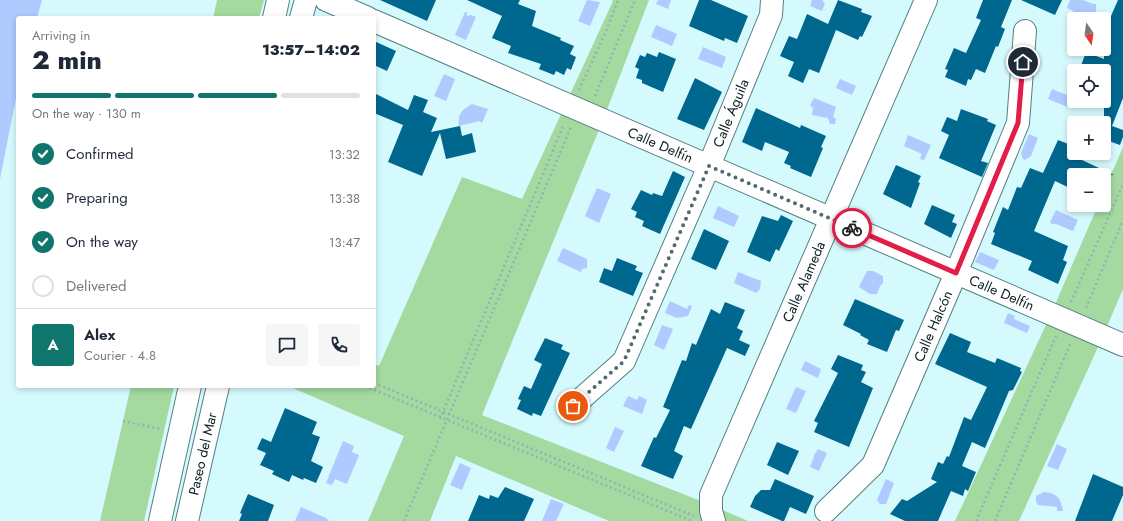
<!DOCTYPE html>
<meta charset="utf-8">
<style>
:root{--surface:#fff;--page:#f6f6f7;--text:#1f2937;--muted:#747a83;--line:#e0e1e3;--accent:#0f766e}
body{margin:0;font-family:Jost,sans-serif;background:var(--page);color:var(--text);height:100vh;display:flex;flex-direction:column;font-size:15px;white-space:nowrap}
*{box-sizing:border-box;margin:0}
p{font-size:13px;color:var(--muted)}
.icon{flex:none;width:22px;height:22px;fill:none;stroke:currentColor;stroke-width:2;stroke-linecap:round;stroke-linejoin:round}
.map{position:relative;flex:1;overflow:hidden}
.sheet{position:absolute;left:16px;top:16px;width:360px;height:372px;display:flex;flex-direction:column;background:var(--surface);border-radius:4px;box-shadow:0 2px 6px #0003}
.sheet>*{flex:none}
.needle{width:26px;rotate:167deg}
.tools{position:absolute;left:1067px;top:12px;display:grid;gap:8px}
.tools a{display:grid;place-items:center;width:44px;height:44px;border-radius:4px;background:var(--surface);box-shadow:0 2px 6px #0003;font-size:20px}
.pin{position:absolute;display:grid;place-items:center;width:34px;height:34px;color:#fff;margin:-17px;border:2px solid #fff;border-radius:50%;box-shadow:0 1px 4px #0007}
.courier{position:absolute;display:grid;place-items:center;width:40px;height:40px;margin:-20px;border:3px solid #e11d48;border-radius:50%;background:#fff;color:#222;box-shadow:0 1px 5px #0007}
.headline em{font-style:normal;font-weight:800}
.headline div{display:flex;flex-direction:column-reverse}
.headline{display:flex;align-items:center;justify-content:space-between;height:68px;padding:0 16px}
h1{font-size:26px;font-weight:800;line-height:30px}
.bar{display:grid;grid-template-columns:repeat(4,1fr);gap:6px 4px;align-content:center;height:48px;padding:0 16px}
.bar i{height:5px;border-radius:3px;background:var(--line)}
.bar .on{background:var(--accent)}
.bar p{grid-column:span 4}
.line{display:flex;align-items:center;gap:10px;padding:0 16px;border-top:1px solid var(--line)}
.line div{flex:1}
.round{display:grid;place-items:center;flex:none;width:42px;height:42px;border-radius:4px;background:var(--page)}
ol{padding:0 16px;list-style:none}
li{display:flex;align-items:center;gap:12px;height:44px}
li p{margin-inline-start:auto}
li .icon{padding:4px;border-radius:50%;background:var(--accent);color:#fff;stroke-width:4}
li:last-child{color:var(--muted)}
li i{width:22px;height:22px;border:2px solid var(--line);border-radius:50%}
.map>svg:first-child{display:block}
.green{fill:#a4d9a0}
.water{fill:#aecaff}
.building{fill:#00678f}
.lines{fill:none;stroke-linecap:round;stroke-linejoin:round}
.minor-casing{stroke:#537f83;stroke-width:24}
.path{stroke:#93b2b5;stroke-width:2.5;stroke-dasharray:2 3;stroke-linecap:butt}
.minor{stroke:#fff;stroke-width:22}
.done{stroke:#526b6d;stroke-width:4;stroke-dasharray:0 7.2}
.route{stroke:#e11d48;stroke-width:5}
.labels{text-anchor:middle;stroke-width:4;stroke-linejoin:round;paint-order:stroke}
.street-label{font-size:14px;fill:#0c1e20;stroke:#fff}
</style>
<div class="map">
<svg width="1123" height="521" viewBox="0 0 1123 521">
<rect width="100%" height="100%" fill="#d5fafd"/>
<g class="green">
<polygon points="217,0 264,0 259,18 213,18"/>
<polygon points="612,0 649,0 603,120 482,415 711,505 748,521 609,521 456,456 430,521 368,521 404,436 288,386 374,386 374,364 379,366 462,177 522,199 613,1"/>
<polygon points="1123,147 1123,289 1103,336 1019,521 955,521 1051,314 1098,205 1104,205 1104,191"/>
<polygon points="131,386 174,386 144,521 100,521"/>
</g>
<g class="water">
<polygon points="0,0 42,0 37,18 18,18 18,88 0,179"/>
<polygon points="587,0 600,2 590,26 578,21"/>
<polygon points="658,0 671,0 668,9 656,4"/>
<polygon points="812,0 823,0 823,2 825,3 822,11 810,6"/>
<polygon points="1070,0 1083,0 1093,4 1096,4 1096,12 1089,19 1067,8"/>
<polygon points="465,12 467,12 467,16 471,15 476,17 466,40 455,35"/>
<polygon points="656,25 677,34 672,46 651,37"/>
<polygon points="703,47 726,57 722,68 698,59"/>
<polygon points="444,74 455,79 446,101 434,96"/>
<polygon points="840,79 856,86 852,95 836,88"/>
<polygon points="1052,89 1074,98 1070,108 1048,99"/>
<polygon points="814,98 836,107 833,117 836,119 835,124 830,124 828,118 812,115 813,108 810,105"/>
<path d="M472 104 488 109 482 123 479 121 459 126C457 115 462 109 472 104Z"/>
<polygon points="1029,134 1038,138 1031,156 1025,160 1023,159 1021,153"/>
<polygon points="908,135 931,145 924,160 920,159 922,154 904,146"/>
<polygon points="597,188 611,194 599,223 585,216"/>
<polygon points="718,206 739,216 734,227 713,218"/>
<polygon points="1056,210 1078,220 1073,231 1056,224 1052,224 1050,222"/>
<polygon points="563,248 587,259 587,268 582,269 581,272 557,261"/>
<polygon points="980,252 999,260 994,270 975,262"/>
<polygon points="867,271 873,271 883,276 883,283 880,286 877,294 870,294 859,287"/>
<polygon points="738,272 761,281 760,289 756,293 734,283"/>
<polygon points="670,301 687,309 689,305 692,306 688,316 677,318 665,313"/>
<polygon points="1008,313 1015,316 1014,319 1030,326 1027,333 1004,323"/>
<polygon points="662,325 673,329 664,350 654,345"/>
<polygon points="805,361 821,369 818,378 801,370"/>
<polygon points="796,387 806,391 796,413 786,409"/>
<polygon points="628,396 637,400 639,396 647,400 642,414 623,406"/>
<polygon points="615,427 624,431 614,452 606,448"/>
<polygon points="343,441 354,446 352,452 359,455 347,484 335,479 332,485 326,483"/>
<polygon points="1057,444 1067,449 1058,470 1047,466"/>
<polygon points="818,449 827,453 819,471 810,467 814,457 814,455"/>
<polygon points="460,463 471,468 462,490 450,485"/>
<polygon points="886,479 894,483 886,504 880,504 877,500"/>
<path d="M1044 492C1057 493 1061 498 1063 511H1057V507L1038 505 1036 501V496Z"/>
<polygon points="551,499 564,504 556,521 542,521"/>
<polygon points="301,507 326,518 329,521 295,521"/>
</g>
<g class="building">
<polygon points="380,0 436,0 427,21"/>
<polygon points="467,0 520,0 518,4 536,11 532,26 561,38 560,40 574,46 570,54 576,57 571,70 567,68 564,75 556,71 554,75 539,69 541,64 508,53 511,46 492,38 502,16"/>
<polygon points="699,0 711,0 748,16 737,43 725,38 724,41 689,26"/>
<polygon points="838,0 862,9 861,12 872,16 862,37 860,36 858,40 836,30 819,73 809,69 803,83 788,76 794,62 780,56 789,36 797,39 807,14 828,24"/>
<polygon points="983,0 1012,0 1001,27 1005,29 998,47 996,46 985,73 976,69 971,80 968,79 966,86 945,77 948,70 945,69 954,48 966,53 981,20 976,18"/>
<polygon points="1021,0 1062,0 1055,15"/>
<polygon points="1118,0 1123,0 1123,98 1112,126 1123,130 1123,137 1120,145 1106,140 1104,143 1104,71 1079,71 1086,52 1104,59 1104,32"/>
<polygon points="374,41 396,51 387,71 374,65"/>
<polygon points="659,52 676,59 663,92 642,83 642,80 636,78 639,69 635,67 640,55 645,57 647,53 657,57"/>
<polygon points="695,78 722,92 704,130 677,119"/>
<polygon points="374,93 408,110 414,95 428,100 423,112 437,118 431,132 460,126 462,136 472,133 476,152 446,159 440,133 422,176 388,162 403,125 374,113"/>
<polygon points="756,108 800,128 801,125 826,136 821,147 823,148 811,177 790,168 791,166 784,163 789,152 765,142 762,151 742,142"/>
<polygon points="961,109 988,119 987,121 996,125 981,161 988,163 982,177 939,158 949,135 941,131 947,117 957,121"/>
<polygon points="1058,140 1071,145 1067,153 1114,175 1074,175 1074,190 1055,181 1034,231 1068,246 1063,260 1067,262 1058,284 1028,270 1032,261 991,244 995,233 993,232 1003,207 1008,210 1017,187 1021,188 1030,168 1043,173"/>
<polygon points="896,165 921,176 918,182 920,183 911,208 883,194"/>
<polygon points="673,171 685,177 660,234 642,226 644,221 635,217 637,212 631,209 641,190 652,195 653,193 662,196"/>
<polygon points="932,205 955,215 952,222 957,224 951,238 924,224"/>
<polygon points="781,215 793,221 779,251 776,249 770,262 747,252 762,216 778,221"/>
<polygon points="704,229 729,241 716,270 691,259"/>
<polygon points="617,258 637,266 635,270 643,273 633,296 599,282 604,268 612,271"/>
<polygon points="855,299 904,320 899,331 896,330 887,352 867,344 869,340 860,335 861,334 843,325"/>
<polygon points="725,302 745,310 737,328 743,331 739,340 750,345 745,356 727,348 691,429 684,426 674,451 683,456 673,479 641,466 654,437 656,438 670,410 663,407 682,360 686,361 692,343 696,345 711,309 720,314"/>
<polygon points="950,333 971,342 967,352 995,363 997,358 1021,368 1020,371 1022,372 1013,390 1009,391 985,448 972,442 962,466 976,472 968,491 965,489 963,496 951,491 938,521 905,521 890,514 902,499 907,501 937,482 931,479 938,462 943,464 947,456 949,457 964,417 971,420 987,387 935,364"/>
<polygon points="545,338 563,345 561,349 570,353 541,416 533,413 532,416 517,409 521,400 518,399 524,386 531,389 542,364 534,360"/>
<polygon points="838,355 863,365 861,370 866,372 861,382 873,388 849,447 814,432 818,423 814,421 838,373 831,369"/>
<polygon points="285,408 317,422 312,434 320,437 311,461 323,467 316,483 304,478 303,480 292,475 289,482 272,474 274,471 260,465 266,453 257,449 262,438 271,442"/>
<polygon points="777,442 799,451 788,475 767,465"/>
<polygon points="1093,474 1123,487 1123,495 1112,521 1075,521"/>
<polygon points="775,479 814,496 806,514 790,507 784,521 782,521 750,507 755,496 761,490 770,490"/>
<polygon points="505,487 534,499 524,521 468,521 479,495 489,499 490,495 498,498"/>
<polygon points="248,494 274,505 268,521 239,521 242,514 240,513"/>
</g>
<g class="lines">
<g class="minor-casing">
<g id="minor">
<polyline points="326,0 368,18"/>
<polyline points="274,18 278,0"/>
<polyline points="301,18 306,0"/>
<path id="s1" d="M374 21 1123 345"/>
<path id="s2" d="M573 406 624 361 709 166 771 15 772 0"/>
<path id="s3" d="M826 511 873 465 956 273 1018 123 1025 31"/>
<polyline points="160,521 190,386"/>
<path id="s4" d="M187 521 218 386"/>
<path id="s5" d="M714 521 711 511V495L926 0"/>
</g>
</g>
<g class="path">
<polyline points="579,90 607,29 618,0"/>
<polyline points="595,96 635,0"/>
<polyline points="1071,302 1123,184"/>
<polyline points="1086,308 1123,220"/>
<polyline points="374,383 694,516"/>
<polyline points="365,386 692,521"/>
<polyline points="440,419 564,124"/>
<polyline points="123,421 160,429"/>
<polyline points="404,521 571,127"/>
<polyline points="976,521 1056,336"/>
<polyline points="995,521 1071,342"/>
</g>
<use href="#minor" class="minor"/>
</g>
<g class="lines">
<polyline class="done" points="573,406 624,361 709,166 852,228"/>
<polyline class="route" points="852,228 956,273 1018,123 1023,62"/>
</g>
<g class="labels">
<g class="street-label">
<text dy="5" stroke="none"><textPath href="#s2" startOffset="338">Calle Águila</textPath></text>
<text dy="5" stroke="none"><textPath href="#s1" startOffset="312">Calle Delfín</textPath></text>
<text dy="5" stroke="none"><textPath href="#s5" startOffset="259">Calle Alameda</textPath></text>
<text dy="5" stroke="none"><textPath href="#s1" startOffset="684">Calle Delfín</textPath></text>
<text dy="5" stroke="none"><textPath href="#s3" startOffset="217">Calle Halcón</textPath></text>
<text dy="5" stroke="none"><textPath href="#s4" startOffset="69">Paseo del Mar</textPath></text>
</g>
</g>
</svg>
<div class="tools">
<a><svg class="needle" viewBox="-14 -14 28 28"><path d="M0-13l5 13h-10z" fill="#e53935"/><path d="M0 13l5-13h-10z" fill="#747a83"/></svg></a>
<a><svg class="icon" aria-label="locate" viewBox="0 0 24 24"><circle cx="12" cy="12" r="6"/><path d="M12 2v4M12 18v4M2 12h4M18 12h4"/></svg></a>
<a>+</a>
<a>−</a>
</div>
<div class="pin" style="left:573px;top:406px;background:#ea580c"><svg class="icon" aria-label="bag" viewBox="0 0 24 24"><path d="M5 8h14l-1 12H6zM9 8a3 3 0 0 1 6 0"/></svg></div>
<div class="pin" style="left:1023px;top:62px;background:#1f2937"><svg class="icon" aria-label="home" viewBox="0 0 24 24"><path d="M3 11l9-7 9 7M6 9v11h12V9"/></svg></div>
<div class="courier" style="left:852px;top:228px"><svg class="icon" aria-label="bike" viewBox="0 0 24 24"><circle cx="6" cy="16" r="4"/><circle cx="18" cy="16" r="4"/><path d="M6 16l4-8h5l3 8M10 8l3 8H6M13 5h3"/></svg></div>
<section class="sheet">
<div class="headline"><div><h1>2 min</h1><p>Arriving in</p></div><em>13:57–14:02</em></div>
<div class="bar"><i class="on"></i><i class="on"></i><i class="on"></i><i></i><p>On the way · 130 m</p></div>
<ol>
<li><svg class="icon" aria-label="check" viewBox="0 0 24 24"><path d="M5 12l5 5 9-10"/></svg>Confirmed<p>13:32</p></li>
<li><svg class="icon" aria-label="check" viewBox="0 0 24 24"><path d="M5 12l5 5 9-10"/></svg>Preparing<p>13:38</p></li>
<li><svg class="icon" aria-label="check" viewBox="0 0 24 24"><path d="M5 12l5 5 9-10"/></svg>On the way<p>13:47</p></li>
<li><i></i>Delivered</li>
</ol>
<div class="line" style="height:72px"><b class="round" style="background:var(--accent);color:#fff">A</b><div><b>Alex</b><p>Courier · 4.8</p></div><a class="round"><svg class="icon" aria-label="chat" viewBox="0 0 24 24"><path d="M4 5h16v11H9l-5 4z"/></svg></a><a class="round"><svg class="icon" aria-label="phone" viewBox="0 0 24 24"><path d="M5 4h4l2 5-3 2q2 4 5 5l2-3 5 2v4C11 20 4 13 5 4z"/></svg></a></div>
</section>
</div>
